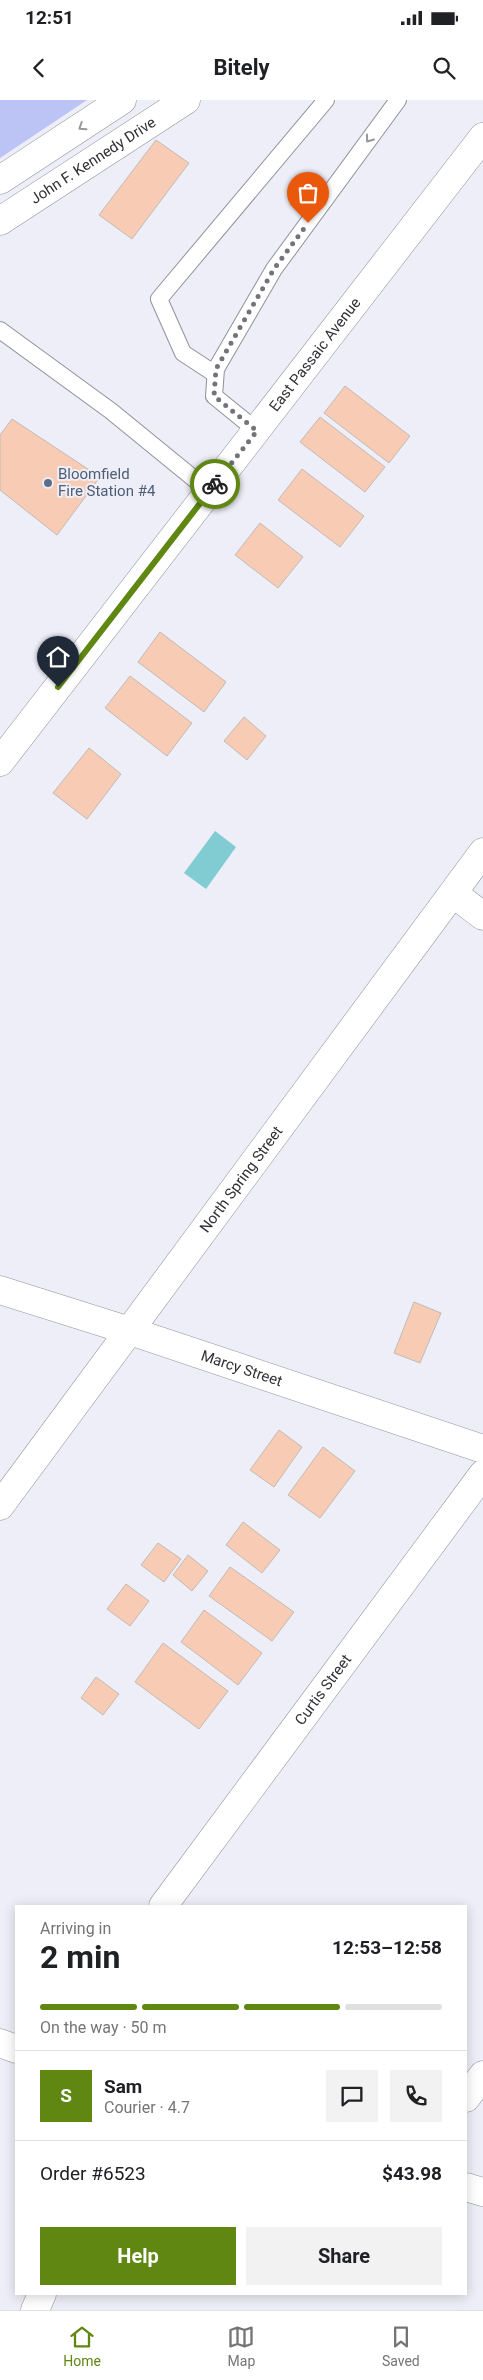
<!DOCTYPE html>
<meta charset="utf-8">
<style>
:root{--surface:#fff;--page:#f2f2f2;--text:#202124;--muted:#757577;--line:#e0e0e0;--accent:#5f8711}
body{margin:0;font-family:Roboto,sans-serif;background:var(--page);color:var(--text);height:100vh;display:flex;flex-direction:column;font-size:19px;white-space:nowrap}
*{box-sizing:border-box;margin:0}
p{font-size:16px;color:var(--muted)}
.icon{flex:none;width:28px;height:28px;fill:none;stroke:currentColor;stroke-width:2;stroke-linecap:round;stroke-linejoin:round}
.map{position:relative;flex:1;overflow:hidden}
.sheet{position:absolute;left:15px;top:1805px;width:452px;height:390px;display:flex;flex-direction:column;background:var(--surface);border-radius:0px;box-shadow:0 2px 12px #0003}
.sheet>*{flex:none}
.pin{position:absolute;display:grid;place-items:center;width:42px;height:42px;color:#fff;margin:-51px -21px;border-radius:50% 50% 50% 0;rotate:-45deg;box-shadow:0 0 5px #0007}
.pin .icon{rotate:45deg}
.courier{position:absolute;display:grid;place-items:center;width:50px;height:50px;margin:-25px;border:4px solid #5f8711;border-radius:50%;background:#fff;color:#222;box-shadow:0 1px 6px #0007}
.summary em{font-style:normal;font-weight:700}
.summary div{display:flex;flex-direction:column-reverse}
.summary{display:flex;align-items:center;justify-content:space-between;height:85px;padding:0 25px}
h1{font-size:32px;font-weight:700;line-height:38px}
.bar{display:grid;grid-template-columns:repeat(4,1fr);gap:8px 5px;align-content:center;height:60px;padding:0 25px}
.bar i{height:6px;border-radius:4px;background:var(--line)}
.bar .on{background:var(--accent)}
.bar p{grid-column:span 4}
.line{display:flex;align-items:center;gap:12px;padding:0 25px;border-top:1px solid var(--line)}
.line div{flex:1}
.round{display:grid;place-items:center;flex:none;width:52px;height:52px;border-radius:0px;background:var(--page)}
.primary-button{display:flex;gap:10px;margin-top:auto;padding:10px 25px}
.primary-button a{flex:1;height:58px;border-radius:0px;background:var(--accent);color:#fff;font-size:20px;font-weight:700;line-height:58px;text-align:center}
.primary-button a+a{background:var(--page);color:var(--text)}
.status{display:flex;justify-content:space-between;align-items:center;height:35px;padding:0 25px;background:var(--surface);direction:ltr}
.status svg{height:14px;fill:currentColor}
header{display:flex;justify-content:space-between;align-items:center;height:65px;padding:0 25px;background:var(--surface);font-size:22px;font-weight:700}
.menu{display:flex;justify-content:space-around;align-items:center;height:70px;border-top:1px solid var(--line);background:var(--surface);font-size:14px;color:var(--muted)}
.menu a{display:grid;justify-items:center;gap:2px}
.menu .on{color:var(--accent)}
.map>svg:first-child{display:block}
.green{fill:#bcc3f5}
.water{fill:#81ccd2}
.building{fill:#f8cbb4;stroke:#c3bab5}
.lines{fill:none;stroke-linecap:round;stroke-linejoin:round}
.service-casing{stroke:#90929a;stroke-width:18}
.minor-casing{stroke:#90929a;stroke-width:29}
.secondary-casing{stroke:#90929a;stroke-width:29}
.service{stroke:#fff;stroke-width:16}
.minor{stroke:#fff;stroke-width:28}
.secondary{stroke:#fff;stroke-width:28}
.oneway{stroke:#98989a}
.done{stroke:#73747a;stroke-width:5;stroke-dasharray:0 9}
.route{stroke:#5f8711;stroke-width:6}
.service-dot{fill:#5c6f8a;stroke:#edeef7;stroke-width:2}
.labels{text-anchor:middle;stroke-width:4;stroke-linejoin:round;paint-order:stroke}
.street-label{font-size:15px;fill:#323236;stroke:#edeef7}
.service-label{font-size:15px;fill:#4e5e75;stroke:#edeef7;text-anchor:start}
</style>
<div class="status"><b>12:51</b><svg viewBox="0 0 49 12"><path d="M0 12V9h3v3zM5 12V6h3v6zM10 12V3h3v9zM15 12V0h3v12zM26 1h20v11H26zM47 4h2v5h-2z"/></svg></div>
<header><svg class="icon" aria-label="back" viewBox="0 0 24 24"><path d="M15 5l-7 7 7 7"/></svg>Bitely<svg class="icon" aria-label="search" viewBox="0 0 24 24"><circle cx="10" cy="10" r="6"/><path d="M15 15l6 6"/></svg></header>
<div class="map">
<svg width="483" height="2210" viewBox="0 0 483 2210">
<rect width="100%" height="100%" fill="#edeef7"/>
<polygon class="green" points="0,0 87,0 0,58"/>
<polygon class="water" points="215,731 236,747 206,789 184,773"/>
<g class="building">
<polygon points="156,40 189,63 132,139 99,115"/>
<polygon points="345,286 410,336 389,363 324,313"/>
<polygon points="320,317 385,367 365,392 300,342"/>
<polygon points="12,319 100,377 57,435 0,390 0,335"/>
<polygon points="302,369 364,416 340,447 278,400"/>
<polygon points="260,423 303,457 278,488 235,455"/>
<polygon points="160,532 226,582 204,612 138,562"/>
<polygon points="130,576 192,623 167,656 105,608"/>
<polygon points="244,617 266,636 247,660 224,641"/>
<polygon points="89,648 121,674 87,719 53,693"/>
<polygon points="414,1202 441,1213 420,1263 394,1253"/>
<polygon points="279,1330 302,1347 274,1387 250,1370"/>
<polygon points="323,1347 355,1371 320,1418 288,1395"/>
<polygon points="243,1422 280,1450 262,1473 226,1445"/>
<polygon points="158,1443 181,1459 164,1482 141,1465"/>
<polygon points="188,1455 208,1471 192,1491 173,1475"/>
<polygon points="230,1467 294,1512 272,1541 209,1496"/>
<polygon points="126,1484 149,1501 130,1526 107,1509"/>
<polygon points="204,1510 262,1553 238,1585 181,1542"/>
<polygon points="163,1543 228,1591 199,1629 135,1582"/>
<polygon points="96,1577 119,1594 103,1615 81,1598"/>
</g>
<g class="lines">
<g class="service-casing">
<g id="service">
<polyline points="0,230 111,311 209,391"/>
<polyline points="215,274 183,253 159,199 326,0"/>
<polyline points="257,331 214,296 216,269 274,169 398,0"/>
</g>
</g>
<g class="minor-casing">
<g id="minor">
<path id="s1" d="M0 662 483 37"/>
<polyline points="454,794 483,816"/>
<path id="s2" d="M0 1190 130 1231 483 1349"/>
<path id="s3" d="M0 1406 483 752"/>
<path id="s4" d="M163 1806 483 1374"/>
<polyline points="0,1943 16,1949"/>
<polyline points="466,1998 483,1975"/>
<polyline points="466,2087 483,2092"/>
<polyline points="35,2210 42,2194"/>
</g>
</g>
<g class="secondary-casing">
<g id="secondary">
<polyline points="0,80 122,0"/>
<path id="s5" d="M0 121 186 0"/>
</g>
</g>
<use href="#service" class="service"/>
<use href="#minor" class="minor"/>
<use href="#secondary" class="secondary"/>
</g>
<defs><path id="oneway-chevron" d="M-2-3.5L2.5 0L-2 3.5" fill="none" stroke-width="1.6" stroke-linecap="round" stroke-linejoin="round" transform="scale(1.25)"/></defs>
<g class="oneway">
<use href="#oneway-chevron" transform="translate(82 27) rotate(147)"/>
<use href="#oneway-chevron" transform="translate(369 39) rotate(126)"/>
</g>
<g class="lines">
<polyline class="done" points="215,384 257,331 214,296 216,269 274,169 308,123"/>
<polyline class="route" points="58,587 215,384"/>
</g>
<circle class="service-dot" cx="48" cy="383" r="5"/>
<g class="labels">
<g class="street-label">
<text dy="5" stroke="none"><textPath href="#s5" startOffset="111">John F. Kennedy Drive</textPath></text>
<text dy="5" stroke="none"><textPath href="#s1" startOffset="515">East Passaic Avenue</textPath></text>
<text dy="5" stroke="none"><textPath href="#s3" startOffset="406">North Spring Street</textPath></text>
<text dy="5" stroke="none"><textPath href="#s2" startOffset="254">Marcy Street</textPath></text>
<text dy="5" stroke="none"><textPath href="#s4" startOffset="269">Curtis Street</textPath></text>
</g>
<g class="service-label">
<text x="58" y="379">Bloomfield<tspan x="58" dy="17">Fire Station #4</tspan></text>
</g>
</g>
</svg>
<div class="pin" style="left:308px;top:123px;background:#ea580c"><svg class="icon" aria-label="bag" viewBox="0 0 24 24"><path d="M5 8h14l-1 12H6zM9 8a3 3 0 0 1 6 0"/></svg></div>
<div class="pin" style="left:58px;top:587px;background:#1f2937"><svg class="icon" aria-label="home" viewBox="0 0 24 24"><path d="M3 11l9-7 9 7M6 9v11h12V9"/></svg></div>
<div class="courier" style="left:215px;top:384px"><svg class="icon" aria-label="bike" viewBox="0 0 24 24"><circle cx="6" cy="16" r="4"/><circle cx="18" cy="16" r="4"/><path d="M6 16l4-8h5l3 8M10 8l3 8H6M13 5h3"/></svg></div>
<section class="sheet">
<div class="summary"><div><h1>2 min</h1><p>Arriving in</p></div><em>12:53–12:58</em></div>
<div class="bar"><i class="on"></i><i class="on"></i><i class="on"></i><i></i><p>On the way · 50 m</p></div>
<div class="line" style="height:90px"><b class="round" style="background:var(--accent);color:#fff">S</b><div><b>Sam</b><p>Courier · 4.7</p></div><a class="round"><svg class="icon" aria-label="chat" viewBox="0 0 24 24"><path d="M4 5h16v11H9l-5 4z"/></svg></a><a class="round"><svg class="icon" aria-label="phone" viewBox="0 0 24 24"><path d="M5 4h4l2 5-3 2q2 4 5 5l2-3 5 2v4C11 20 4 13 5 4z"/></svg></a></div>
<div class="line" style="height:65px"><div>Order #6523</div><b>$43.98</b></div>
<div class="primary-button"><a>Help</a><a>Share</a></div>
</section>
</div>
<nav class="menu">
<a class="on"><svg class="icon" aria-label="home" viewBox="0 0 24 24"><path d="M3 11l9-7 9 7M6 9v11h12V9"/></svg>Home</a>
<a><svg class="icon" aria-label="map" viewBox="0 0 24 24"><path d="M3 6l6-2 6 2 6-2v14l-6 2-6-2-6 2zM9 4v14M15 6v14"/></svg>Map</a>
<a><svg class="icon" aria-label="saved" viewBox="0 0 24 24"><path d="M7 4h10v16l-5-4-5 4z"/></svg>Saved</a>
</nav>
